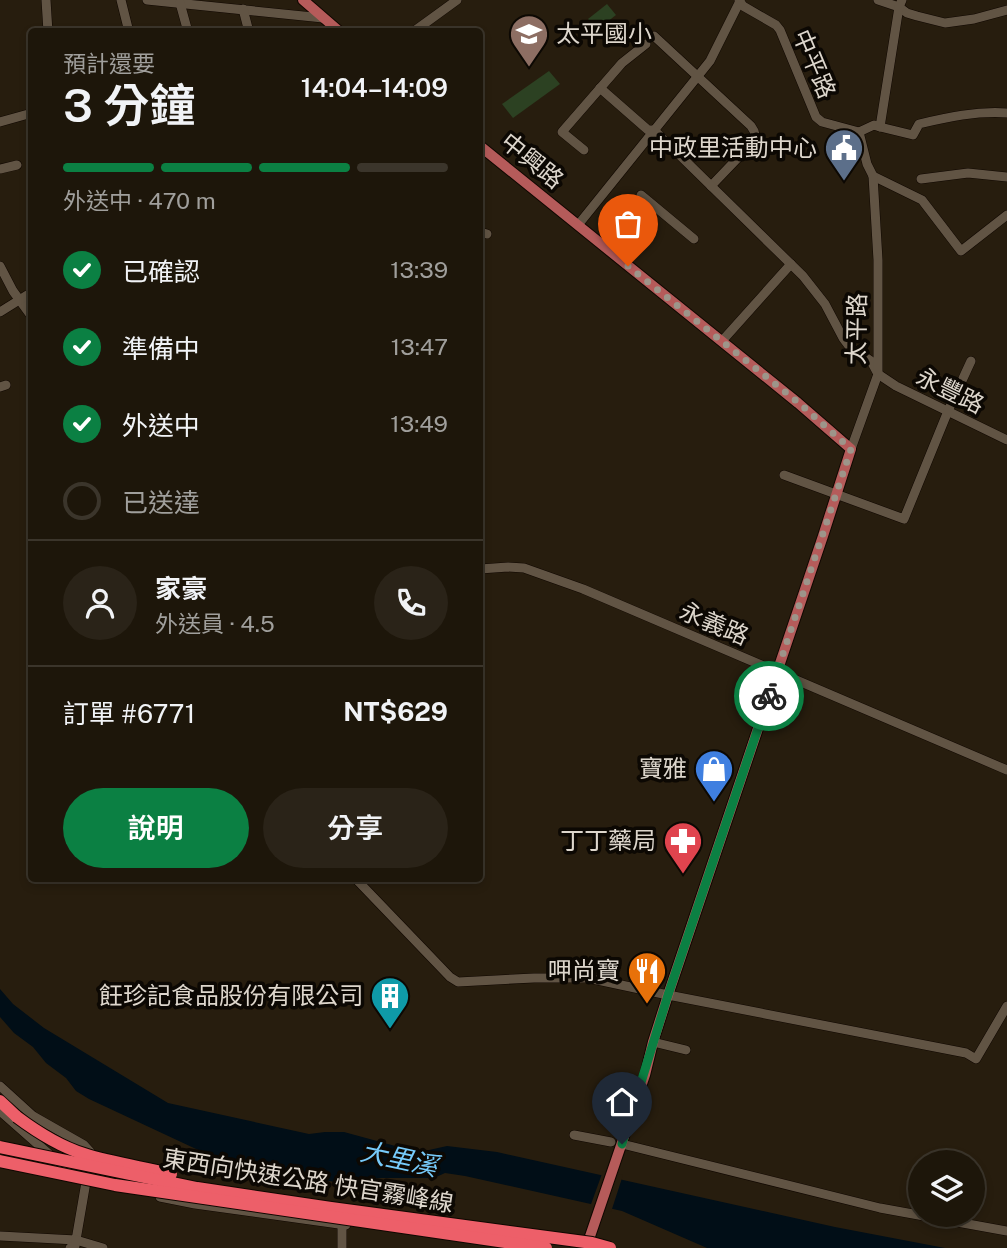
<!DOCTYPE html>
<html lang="zh-TW">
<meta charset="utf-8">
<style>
:root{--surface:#1d160a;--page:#2a2318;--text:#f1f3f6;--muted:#a09f9c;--line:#3b352b;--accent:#0b8043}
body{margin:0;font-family:"Public Sans","Noto Sans TC",sans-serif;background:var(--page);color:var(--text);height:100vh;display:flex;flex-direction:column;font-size:26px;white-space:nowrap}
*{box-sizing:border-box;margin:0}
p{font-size:23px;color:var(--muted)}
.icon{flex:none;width:38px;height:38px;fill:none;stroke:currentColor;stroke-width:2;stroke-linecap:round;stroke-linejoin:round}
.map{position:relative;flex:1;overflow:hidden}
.sheet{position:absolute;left:28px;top:28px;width:455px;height:854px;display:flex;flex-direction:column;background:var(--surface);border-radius:7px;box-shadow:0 4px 10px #0003,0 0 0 2px var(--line)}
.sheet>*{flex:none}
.tools{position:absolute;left:908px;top:1150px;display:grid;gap:14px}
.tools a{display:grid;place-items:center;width:77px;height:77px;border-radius:50%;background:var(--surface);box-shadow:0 4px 10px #0003,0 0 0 2px var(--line);font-size:35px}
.pin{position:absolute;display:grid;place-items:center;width:60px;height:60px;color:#fff;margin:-72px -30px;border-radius:50% 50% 50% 0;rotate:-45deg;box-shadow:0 0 7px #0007}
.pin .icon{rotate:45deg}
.courier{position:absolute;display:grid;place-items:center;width:70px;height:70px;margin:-35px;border:5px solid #0b8043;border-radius:50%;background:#fff;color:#222;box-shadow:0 2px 9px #0007}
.head em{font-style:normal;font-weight:600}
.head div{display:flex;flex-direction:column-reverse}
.head{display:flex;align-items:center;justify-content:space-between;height:119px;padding:0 35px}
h1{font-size:46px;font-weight:600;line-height:52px}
.bar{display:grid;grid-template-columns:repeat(4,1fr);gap:10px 7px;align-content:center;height:84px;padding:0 35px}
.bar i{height:9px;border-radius:5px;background:var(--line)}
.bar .selected{background:var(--accent)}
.bar p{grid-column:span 4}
.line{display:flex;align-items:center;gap:18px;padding:0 35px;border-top:2px solid var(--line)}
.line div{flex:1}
.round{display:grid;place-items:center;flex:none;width:74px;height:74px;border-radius:37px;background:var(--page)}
ol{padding:0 35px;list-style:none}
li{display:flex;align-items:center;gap:21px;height:77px}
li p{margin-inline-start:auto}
li .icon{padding:7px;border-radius:50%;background:var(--accent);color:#fff;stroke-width:4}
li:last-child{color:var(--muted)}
li i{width:38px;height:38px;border:4px solid var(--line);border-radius:50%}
.cta{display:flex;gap:14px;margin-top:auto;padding:14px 35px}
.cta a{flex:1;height:80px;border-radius:42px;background:var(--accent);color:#fff;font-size:28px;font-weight:600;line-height:80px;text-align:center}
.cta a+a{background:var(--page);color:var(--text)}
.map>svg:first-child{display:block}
.green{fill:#2c4122}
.water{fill:#010e17}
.pier{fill:#271d0e}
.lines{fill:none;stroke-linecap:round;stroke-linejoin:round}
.minor-casing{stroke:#100700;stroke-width:10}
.major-casing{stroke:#100700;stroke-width:12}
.highway-casing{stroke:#100700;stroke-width:14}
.minor{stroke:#615444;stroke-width:9}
.major{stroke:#b55b5a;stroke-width:10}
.highway{stroke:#ed5f69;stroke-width:12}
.highway-bridge-casing{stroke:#100700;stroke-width:14;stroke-linecap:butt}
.highway-bridge{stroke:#ed5f69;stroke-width:12}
.done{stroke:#9d958a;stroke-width:7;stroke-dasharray:0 12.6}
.route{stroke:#0b8043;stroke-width:9}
.labels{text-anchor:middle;stroke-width:7;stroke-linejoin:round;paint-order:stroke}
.poi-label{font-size:24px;fill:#ddd6cc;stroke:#0c0803;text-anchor:end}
.street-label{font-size:24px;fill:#ddd6cc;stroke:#0c0803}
.water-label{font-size:26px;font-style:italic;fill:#77cbfb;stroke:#0c0803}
</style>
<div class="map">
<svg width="1007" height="1248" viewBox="0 0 1007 1248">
<rect width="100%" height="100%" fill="#271d0e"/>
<g class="green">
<polygon points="607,4 616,15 597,30 588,19"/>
<polygon points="549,71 560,84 513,118 502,104"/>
</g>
<polygon class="water" points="0,989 13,1004 44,1028 168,1103 309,1134 325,1132 344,1132 410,1150 429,1150 447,1146 497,1152 835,1227 945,1248 707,1248 622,1211 465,1176 445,1173 434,1178 382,1178 335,1182 283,1173 211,1156 89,1099 76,1091 66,1078 46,1063 33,1047 14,1033 0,1017"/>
<polygon class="pier" points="603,1171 623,1175 611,1212 590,1207"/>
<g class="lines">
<g class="minor-casing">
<g id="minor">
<polyline points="46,0 48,32"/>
<polyline points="121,0 129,32"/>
<polyline points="147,0 323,18"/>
<polyline points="739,0 743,6 776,25 780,30 816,117 822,122 859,132"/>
<polyline points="878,0 899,7 907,13 917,16 945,23 974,19 1007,10"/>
<polyline points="180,3 188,32"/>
<polyline points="243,9 249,32"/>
<polyline points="413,32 457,0"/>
<polyline points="654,36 751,126 754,131 756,139 711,186"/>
<polyline points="600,88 648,130 654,130 803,276 825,304 843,338 849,346 871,361 878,374 896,386 1007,440"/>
<polyline points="0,122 32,113"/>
<path d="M880 127 913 135 919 124C948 117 976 111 1007 113"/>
<polyline points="859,132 874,125 880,127 899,7 902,0"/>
<polyline points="584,150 562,132 622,63 646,44"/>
<polyline points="0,169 17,165"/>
<polyline points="873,176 922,200 961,251 1007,215"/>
<polyline points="921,179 968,173 1007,177"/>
<polyline points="641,195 694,239"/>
<polyline points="578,225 710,61 740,1"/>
<polyline points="480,232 487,234"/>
<polyline points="0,266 13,291 32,317"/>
<polyline points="0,312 32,292"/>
<polyline points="722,341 791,264"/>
<polyline points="0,387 6,385"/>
<polyline points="851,449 878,374 878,260 873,176 867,164 859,132"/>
<polyline points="784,475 904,519 948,411 971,361"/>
<polyline points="480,569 508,567 524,568 583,589 1007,770"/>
<polyline points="355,878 450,977 458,982 534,978 588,978 668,995 966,1053 976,1059 1007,1006"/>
<polyline points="653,1042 686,1050"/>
<polyline points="0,1086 33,1116 84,1145 94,1156"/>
<polyline points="0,1111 75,1177"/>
<polyline points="574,1135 611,1142"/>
<polyline points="622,1144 880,1208 1007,1231"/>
<polyline points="160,1197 195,1204 346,1225"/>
<polyline points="342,1224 342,1248"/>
<polyline points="0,1236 76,1240 86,1182"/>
<polyline points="70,1248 75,1246 76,1240 103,1248"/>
</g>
</g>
<g class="major-casing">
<g id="major">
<polyline points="303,0 340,32"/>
<polyline points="480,146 798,403 851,449 823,536 668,995 653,1042 645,1075 586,1248"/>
</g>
</g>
<g class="highway-casing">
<polyline id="highway" points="0,1101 17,1117"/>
</g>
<use href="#minor" class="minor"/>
<use href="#major" class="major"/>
<use href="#highway" class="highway"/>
<g class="highway-bridge-casing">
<g id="highway-bridge">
<path d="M17 1117C37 1132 59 1146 84 1154 112 1163 142 1167 171 1174"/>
<polyline points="0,1147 197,1188 331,1208 592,1243 610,1248"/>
<polyline points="0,1161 115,1185 546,1248"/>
</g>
</g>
<use href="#highway-bridge" class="highway-bridge"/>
</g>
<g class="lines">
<polyline class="done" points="628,266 799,403 851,449 769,696"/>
<polyline class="route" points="622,1144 668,995 769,696"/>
</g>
<defs>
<g id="school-pin" transform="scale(2.0125)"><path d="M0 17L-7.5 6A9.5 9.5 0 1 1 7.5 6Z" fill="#8d6e63" stroke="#0c0803"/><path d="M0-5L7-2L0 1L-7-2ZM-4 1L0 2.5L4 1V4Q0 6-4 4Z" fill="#fff"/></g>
<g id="civic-pin" transform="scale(2.0125)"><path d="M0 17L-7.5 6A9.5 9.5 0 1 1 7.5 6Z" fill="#5c6f8a" stroke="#0c0803"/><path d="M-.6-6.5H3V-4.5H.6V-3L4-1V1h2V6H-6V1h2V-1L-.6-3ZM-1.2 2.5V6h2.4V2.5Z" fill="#fff"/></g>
<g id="shop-pin" transform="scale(2.0125)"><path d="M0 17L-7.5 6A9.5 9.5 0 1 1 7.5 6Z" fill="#3f7fe0" stroke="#0c0803"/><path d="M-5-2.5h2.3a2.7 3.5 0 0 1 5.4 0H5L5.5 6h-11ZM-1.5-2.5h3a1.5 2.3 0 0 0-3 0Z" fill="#fff"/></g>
<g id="pharmacy-pin" transform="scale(2.0125)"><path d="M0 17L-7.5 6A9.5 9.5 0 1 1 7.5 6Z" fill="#e0444e" stroke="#0c0803"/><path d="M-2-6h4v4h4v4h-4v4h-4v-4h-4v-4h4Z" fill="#fff"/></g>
<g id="restaurant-pin" transform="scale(2.0125)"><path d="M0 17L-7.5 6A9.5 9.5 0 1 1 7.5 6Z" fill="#e8710a" stroke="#0c0803"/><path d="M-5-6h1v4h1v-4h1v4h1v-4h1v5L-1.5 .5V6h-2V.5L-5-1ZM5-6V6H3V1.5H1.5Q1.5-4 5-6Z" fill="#fff"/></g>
<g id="building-pin" transform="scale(2.0125)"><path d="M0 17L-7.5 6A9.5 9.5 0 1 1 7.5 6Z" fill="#0f9aa8" stroke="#0c0803"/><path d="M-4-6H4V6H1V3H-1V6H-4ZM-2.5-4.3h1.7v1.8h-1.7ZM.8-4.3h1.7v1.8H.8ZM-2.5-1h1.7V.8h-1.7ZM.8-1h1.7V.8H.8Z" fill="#fff"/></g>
</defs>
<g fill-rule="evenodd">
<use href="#school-pin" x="529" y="34"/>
<use href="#civic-pin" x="844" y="148"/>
<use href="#shop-pin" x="714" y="769"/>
<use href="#pharmacy-pin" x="683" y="841"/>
<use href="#restaurant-pin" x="647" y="971"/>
<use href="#building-pin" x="390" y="996"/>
</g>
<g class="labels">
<g class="poi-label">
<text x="556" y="42" text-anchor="start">太平國小</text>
<text x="817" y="156">中政里活動中心</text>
<text x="687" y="777">寶雅</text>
<text x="656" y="849">丁丁藥局</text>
<text x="620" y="979">呷尚寶</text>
<text x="363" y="1004">飪珍記食品股份有限公司</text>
</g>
<g class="street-label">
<text transform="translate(814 64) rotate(67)" y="8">中平路</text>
<text transform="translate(532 161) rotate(39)" y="8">中興路</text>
<text transform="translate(857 329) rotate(-89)" y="8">太平路</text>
<text transform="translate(950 391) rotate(26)" y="8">永豐路</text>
<text transform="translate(714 624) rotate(23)" y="8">永義路</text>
<text transform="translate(308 1181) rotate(9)" y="8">東西向快速公路 快官霧峰線</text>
</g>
<g class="water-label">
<text transform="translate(399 1159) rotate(12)" y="9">大里溪</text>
</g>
</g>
</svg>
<div class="tools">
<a><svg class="icon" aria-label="layers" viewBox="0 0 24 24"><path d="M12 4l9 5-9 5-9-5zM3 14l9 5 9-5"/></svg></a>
</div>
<div class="pin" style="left:628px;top:266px;background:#ea580c"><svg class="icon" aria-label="bag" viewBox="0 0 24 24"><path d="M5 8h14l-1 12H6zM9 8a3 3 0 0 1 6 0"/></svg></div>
<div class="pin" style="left:622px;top:1144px;background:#1f2937"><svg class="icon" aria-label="home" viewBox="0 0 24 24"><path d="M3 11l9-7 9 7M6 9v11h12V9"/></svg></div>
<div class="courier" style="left:769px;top:696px"><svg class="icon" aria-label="bike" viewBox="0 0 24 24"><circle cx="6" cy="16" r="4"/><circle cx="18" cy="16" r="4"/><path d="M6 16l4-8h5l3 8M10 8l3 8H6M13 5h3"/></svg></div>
<section class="sheet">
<div class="head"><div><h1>3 分鐘</h1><p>預計還要</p></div><em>14:04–14:09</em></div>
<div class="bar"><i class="selected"></i><i class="selected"></i><i class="selected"></i><i></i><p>外送中 · 470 m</p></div>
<ol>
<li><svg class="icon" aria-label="check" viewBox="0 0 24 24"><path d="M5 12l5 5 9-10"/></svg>已確認<p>13:39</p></li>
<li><svg class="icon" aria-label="check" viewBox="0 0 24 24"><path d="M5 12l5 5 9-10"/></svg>準備中<p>13:47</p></li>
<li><svg class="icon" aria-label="check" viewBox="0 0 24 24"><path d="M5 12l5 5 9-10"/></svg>外送中<p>13:49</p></li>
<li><i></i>已送達</li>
</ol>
<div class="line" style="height:126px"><a class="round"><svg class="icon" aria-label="person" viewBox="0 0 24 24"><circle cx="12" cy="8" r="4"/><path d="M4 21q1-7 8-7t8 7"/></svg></a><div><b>家豪</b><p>外送員 · 4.5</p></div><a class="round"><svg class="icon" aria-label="phone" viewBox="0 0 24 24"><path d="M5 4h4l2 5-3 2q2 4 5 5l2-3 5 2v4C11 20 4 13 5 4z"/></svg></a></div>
<div class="line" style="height:91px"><div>訂單 #6771</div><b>NT$629</b></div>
<div class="cta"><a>說明</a><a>分享</a></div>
</section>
</div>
